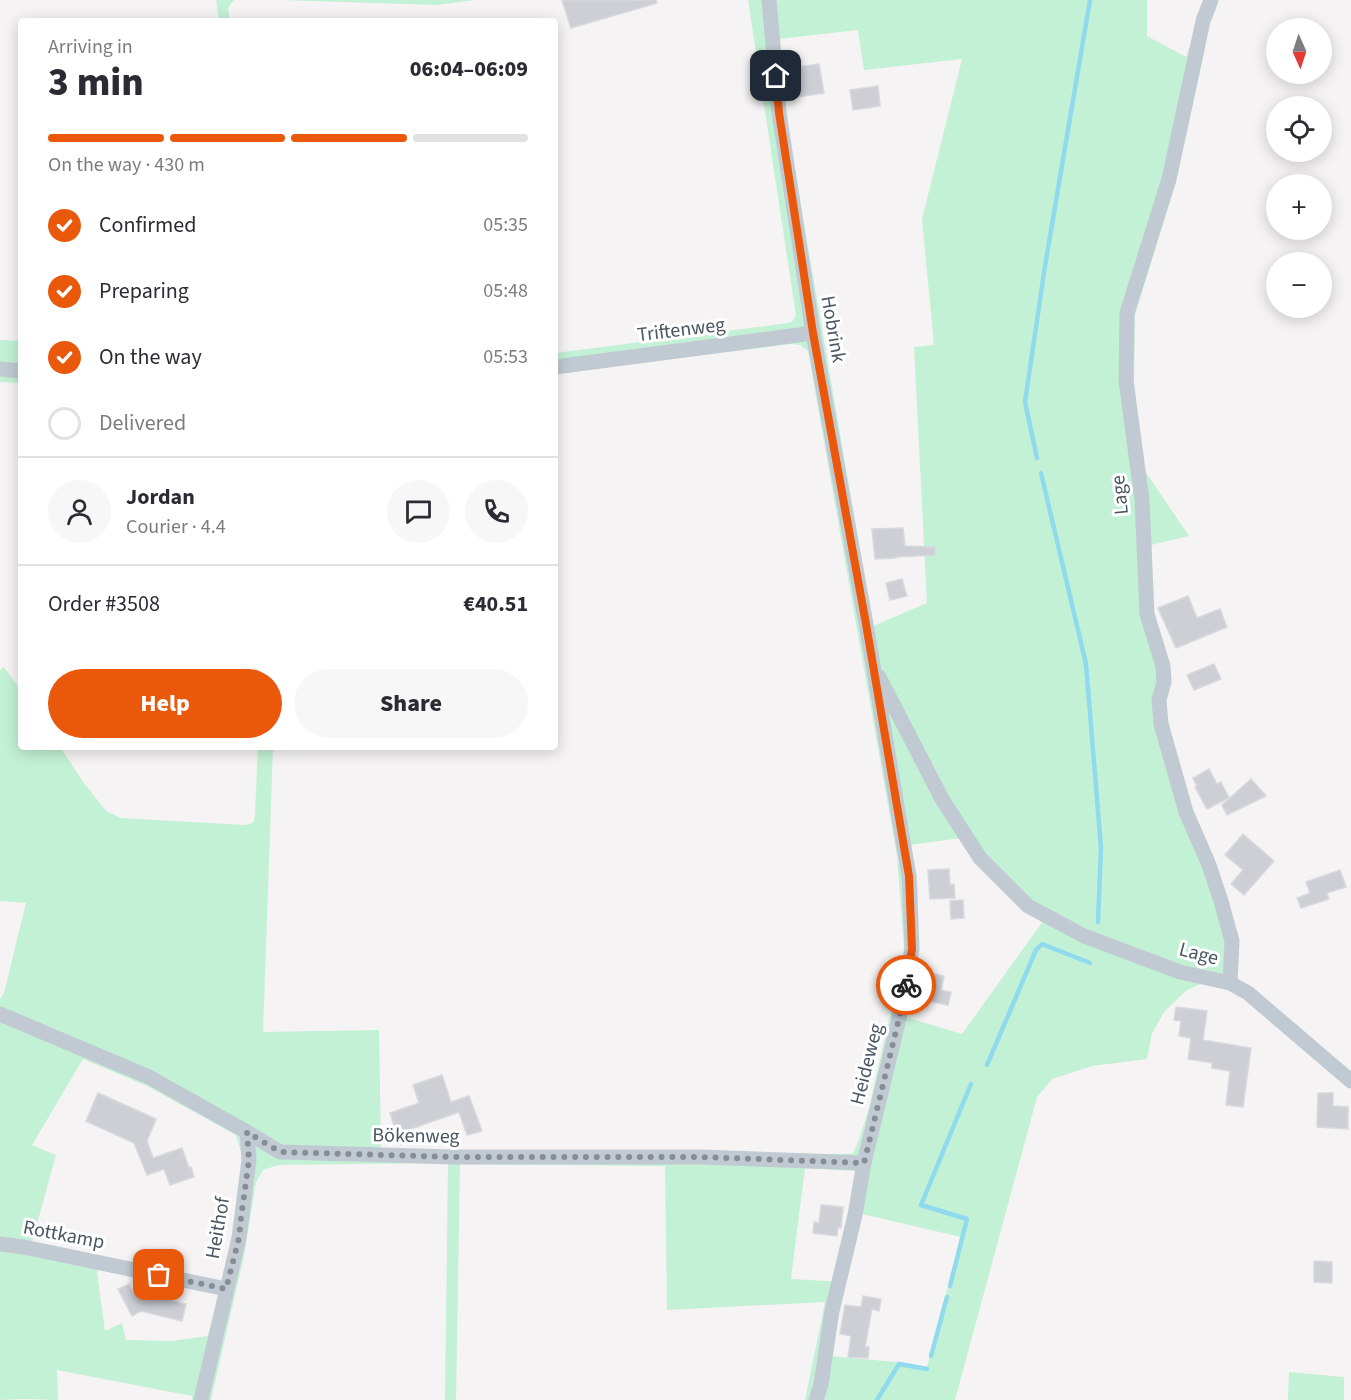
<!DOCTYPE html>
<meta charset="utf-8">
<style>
:root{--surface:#fff;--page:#f7f7f7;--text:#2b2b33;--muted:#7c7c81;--line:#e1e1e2;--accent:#ea580c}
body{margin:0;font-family:"Source Sans 3",sans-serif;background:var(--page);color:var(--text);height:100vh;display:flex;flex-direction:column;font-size:22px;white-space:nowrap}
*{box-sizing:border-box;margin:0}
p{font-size:20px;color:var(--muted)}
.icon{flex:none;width:33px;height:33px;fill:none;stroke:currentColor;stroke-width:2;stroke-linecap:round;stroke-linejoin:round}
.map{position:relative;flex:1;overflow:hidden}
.panel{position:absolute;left:18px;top:18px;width:540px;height:732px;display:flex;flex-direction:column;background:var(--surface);border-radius:6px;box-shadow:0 3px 15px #0003}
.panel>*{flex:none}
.needle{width:39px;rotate:177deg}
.controls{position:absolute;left:1266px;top:18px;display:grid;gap:12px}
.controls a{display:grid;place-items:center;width:66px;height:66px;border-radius:50%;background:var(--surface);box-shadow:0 3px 15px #0003;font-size:30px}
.pin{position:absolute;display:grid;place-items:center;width:51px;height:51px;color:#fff;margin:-26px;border-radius:12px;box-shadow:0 3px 9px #0006}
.courier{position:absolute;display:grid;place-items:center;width:60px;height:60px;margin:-30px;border:4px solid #ea580c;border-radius:50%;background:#fff;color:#222;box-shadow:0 2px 8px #0007}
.headline em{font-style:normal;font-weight:800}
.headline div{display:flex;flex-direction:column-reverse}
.headline{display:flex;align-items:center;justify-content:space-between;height:102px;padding:0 30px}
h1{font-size:39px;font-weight:800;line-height:45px}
.bar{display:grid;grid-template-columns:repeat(4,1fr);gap:9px 6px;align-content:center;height:72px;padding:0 30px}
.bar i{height:8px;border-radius:4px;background:var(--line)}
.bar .active{background:var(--accent)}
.bar p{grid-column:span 4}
.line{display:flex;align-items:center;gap:15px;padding:0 30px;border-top:2px solid var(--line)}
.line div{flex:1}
.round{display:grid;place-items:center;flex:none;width:63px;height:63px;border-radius:32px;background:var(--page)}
ol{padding:0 30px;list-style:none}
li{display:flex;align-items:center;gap:18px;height:66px}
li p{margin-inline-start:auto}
li .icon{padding:6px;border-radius:50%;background:var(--accent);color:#fff;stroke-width:4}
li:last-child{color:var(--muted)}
li i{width:33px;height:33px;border:3px solid var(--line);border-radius:50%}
.action{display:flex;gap:12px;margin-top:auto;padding:12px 30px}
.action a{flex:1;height:69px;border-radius:36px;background:var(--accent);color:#fff;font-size:24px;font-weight:800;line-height:69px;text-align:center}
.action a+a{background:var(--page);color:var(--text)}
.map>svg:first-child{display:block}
.green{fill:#c3f1d5;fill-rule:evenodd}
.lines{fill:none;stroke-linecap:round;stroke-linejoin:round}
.stream{stroke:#90daee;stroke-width:4.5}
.building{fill:#cdcfd5;stroke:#d7d9de;stroke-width:1.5}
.minor{stroke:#c1cad2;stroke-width:15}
.done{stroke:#868d94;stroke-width:6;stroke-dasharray:0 10.8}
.route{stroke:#ea580c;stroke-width:8}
.labels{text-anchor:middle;stroke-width:6;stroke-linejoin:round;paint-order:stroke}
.street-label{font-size:20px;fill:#4a5661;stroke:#fff}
</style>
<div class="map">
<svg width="1351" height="1400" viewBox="0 0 1351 1400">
<rect width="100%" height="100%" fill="#f5f3f3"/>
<g class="green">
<polygon points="216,0 234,0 228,8 230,21 219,21"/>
<polygon points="281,0 474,0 436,5"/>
<path d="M748 0H1147V36L1186 57 1199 20 1208 25 1204 53 1176 182 1135 315 1134 383 1143 468 1189 536 1147 546 1163 701 1235 980 1219 976 1187 990 1165 1011 1152 1033 1147 1059 1092 1066 1052 1079 1037 1097 955 1400H805L825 1302 667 1310 665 1166 460 1164 456 1400H445L448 1164 439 1163 278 1165 263 1170 256 1182 244 1256 211 1400H192V1396L57 1370 58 1400 22 1399 0 1400V999L4 993 26 903 0 901V670L4 667 21 691V747H60L84 783 106 811 121 818 244 825 253 823 255 815 258 747H273L263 1032 379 1030 381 1148 490 1152 843 1154 853 1153 859 1140 869 1108 897 985 904 948 897 856 808 351 800 345 791 344 555 374V353L781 324 792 322 796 315ZM858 30 864 70 962 59 922 219 934 345 914 347 927 603 873 626 789 136 779 39ZM961 838 1043 921 962 1034 905 1017 916 951 918 890 910 845ZM83 1059 147 1086 236 1135 244 1161 232 1242 208 1336 171 1341 126 1340 122 1323 105 1331 97 1272 98 1268 32 1242 56 1155 32 1145ZM805 1168 857 1171 849 1211 961 1237 927 1367 907 1363 829 1356 844 1282 791 1279Z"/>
<polygon points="0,340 21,341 21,383 0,382"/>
<polygon points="1289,1372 1344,1377 1344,1400 1288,1400"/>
</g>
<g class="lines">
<g class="stream">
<polyline points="1037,458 1025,402 1045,266 1090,0"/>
<polyline points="1041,473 1086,664 1101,848 1098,922"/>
<polyline points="987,1065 1036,950 1042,944 1090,963"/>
<polyline points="950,1286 967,1219 921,1205 971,1084"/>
<polyline points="931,1356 947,1297"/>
<polyline points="877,1400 899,1364 927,1369"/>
</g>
</g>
<g class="building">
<polygon points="562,0 656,0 657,3 571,28"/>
<polygon points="819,64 824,93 797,97 792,68"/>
<polygon points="878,86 880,106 853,110 850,90"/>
<polygon points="903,528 905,546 935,547 935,555 896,557 896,558 875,559 872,529"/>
<polygon points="902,579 907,596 890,600 886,583"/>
<polygon points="1188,596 1197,618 1220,609 1227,627 1176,648 1158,608"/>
<polygon points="1214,664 1221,679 1194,690 1187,675"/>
<polygon points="1209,769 1217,784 1221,782 1229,798 1207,809 1195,787 1197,786 1193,778"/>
<polygon points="1251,779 1266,796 1227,815 1222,805"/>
<polygon points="1243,834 1274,861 1244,895 1231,884 1243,870 1225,855"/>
<polygon points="949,869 950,885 954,884 955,898 930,899 928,870"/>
<polygon points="1340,870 1346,887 1327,893 1329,899 1301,908 1297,898 1310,893 1306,882"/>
<polygon points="963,900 964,918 951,919 950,901"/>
<polygon points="930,973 944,976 941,990 951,992 948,1005 924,1000"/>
<polygon points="1176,1007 1207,1011 1203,1040 1251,1048 1243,1107 1226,1105 1230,1071 1212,1068 1212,1063 1188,1059 1191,1038 1179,1036 1181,1021 1174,1020"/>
<polygon points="442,1075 451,1102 469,1096 482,1131 467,1135 459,1112 408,1130 411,1140 400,1144 390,1113 419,1103 413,1085"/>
<polygon points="98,1093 156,1119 147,1141 153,1158 182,1148 189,1168 191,1167 194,1177 170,1185 164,1169 147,1175 134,1143 86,1121"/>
<polygon points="1318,1093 1333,1093 1333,1106 1348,1107 1348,1129 1317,1127"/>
<polygon points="821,1205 843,1207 841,1228 838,1227 837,1236 813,1233 814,1222 819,1223"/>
<polygon points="1314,1261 1332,1262 1332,1283 1314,1282"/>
<polygon points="129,1284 133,1293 142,1288 145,1295 186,1304 182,1321 141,1311 132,1316 118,1289"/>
<polygon points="863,1296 881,1299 879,1311 872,1309 865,1347 869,1347 868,1358 848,1357 851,1336 840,1334 845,1305 861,1307"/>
</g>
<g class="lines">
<g class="minor">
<polyline points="769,0 779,113 813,333 866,624 909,876 912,949 903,1002 864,1163 855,1215 832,1311 821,1384 816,1400"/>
<polyline points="1211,0 1203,21 1169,179 1127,313 1126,381 1142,500 1147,614 1163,666 1164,682 1159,700 1161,724 1186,812 1209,865 1221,901 1232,941 1230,983"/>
<polyline points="555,367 813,333"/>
<polyline points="0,369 21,371"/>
<polyline points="879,677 942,799 980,858 1028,906 1084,936 1180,972 1230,983 1248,993 1351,1081"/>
<polyline points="0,1014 149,1077 247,1132 280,1152 453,1157 701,1157 864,1163"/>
<polyline points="0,1244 24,1247 226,1289"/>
<polyline points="201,1400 239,1238 249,1160 247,1132"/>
</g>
</g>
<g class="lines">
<polyline class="done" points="159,1275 226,1289 239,1238 241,1218 249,1160 247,1132 280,1152 453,1157 701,1157 864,1163 903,1002 906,985"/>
<polyline class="route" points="776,76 779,113 813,333 866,624 909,876 912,949 906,985"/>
</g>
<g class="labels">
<g class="street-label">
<text transform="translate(681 329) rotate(-7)" y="7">Triftenweg</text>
<text transform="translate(834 329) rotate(80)" y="7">Hobrink</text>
<text transform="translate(1119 495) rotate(-96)" y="7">Lage</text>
<text transform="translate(1199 953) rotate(15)" y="7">Lage</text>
<text transform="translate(866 1064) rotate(-76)" y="7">Heideweg</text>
<text transform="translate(416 1135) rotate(1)" y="7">Bökenweg</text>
<text transform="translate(217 1228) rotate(-80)" y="7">Heithof</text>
<text transform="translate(64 1234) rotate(11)" y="7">Rottkamp</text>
</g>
</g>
</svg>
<div class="controls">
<a><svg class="needle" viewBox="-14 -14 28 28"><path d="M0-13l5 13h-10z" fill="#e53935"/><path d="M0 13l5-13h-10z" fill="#7c7c81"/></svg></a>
<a><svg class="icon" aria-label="locate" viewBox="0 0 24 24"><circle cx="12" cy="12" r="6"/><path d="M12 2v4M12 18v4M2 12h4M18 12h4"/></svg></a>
<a>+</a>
<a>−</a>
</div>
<div class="pin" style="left:159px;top:1275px;background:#ea580c"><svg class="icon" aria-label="bag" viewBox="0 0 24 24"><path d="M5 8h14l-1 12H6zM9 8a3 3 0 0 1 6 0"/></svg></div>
<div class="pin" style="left:776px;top:76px;background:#1f2937"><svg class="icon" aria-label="home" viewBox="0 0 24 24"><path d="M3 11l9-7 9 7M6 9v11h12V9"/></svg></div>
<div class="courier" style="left:906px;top:985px"><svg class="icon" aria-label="bike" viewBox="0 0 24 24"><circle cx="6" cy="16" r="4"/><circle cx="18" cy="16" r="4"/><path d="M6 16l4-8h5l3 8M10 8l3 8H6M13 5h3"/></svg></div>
<section class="panel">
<div class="headline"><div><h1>3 min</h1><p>Arriving in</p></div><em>06:04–06:09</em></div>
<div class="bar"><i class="active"></i><i class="active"></i><i class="active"></i><i></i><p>On the way · 430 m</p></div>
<ol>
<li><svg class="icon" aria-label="check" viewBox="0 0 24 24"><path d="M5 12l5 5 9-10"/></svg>Confirmed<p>05:35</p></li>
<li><svg class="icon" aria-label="check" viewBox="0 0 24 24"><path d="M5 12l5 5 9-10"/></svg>Preparing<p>05:48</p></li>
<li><svg class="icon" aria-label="check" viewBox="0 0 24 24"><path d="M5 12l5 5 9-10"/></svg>On the way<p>05:53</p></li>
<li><i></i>Delivered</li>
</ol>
<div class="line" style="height:108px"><a class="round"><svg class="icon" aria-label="person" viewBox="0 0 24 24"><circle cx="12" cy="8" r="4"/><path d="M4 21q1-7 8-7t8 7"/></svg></a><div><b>Jordan</b><p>Courier · 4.4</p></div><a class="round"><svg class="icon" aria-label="chat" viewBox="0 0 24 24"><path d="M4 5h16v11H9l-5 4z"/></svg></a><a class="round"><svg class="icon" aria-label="phone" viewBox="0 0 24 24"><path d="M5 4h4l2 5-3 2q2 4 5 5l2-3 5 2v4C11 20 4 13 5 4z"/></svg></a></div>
<div class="line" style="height:78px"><div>Order #3508</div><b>€40.51</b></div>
<div class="action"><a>Help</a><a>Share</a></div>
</section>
</div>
